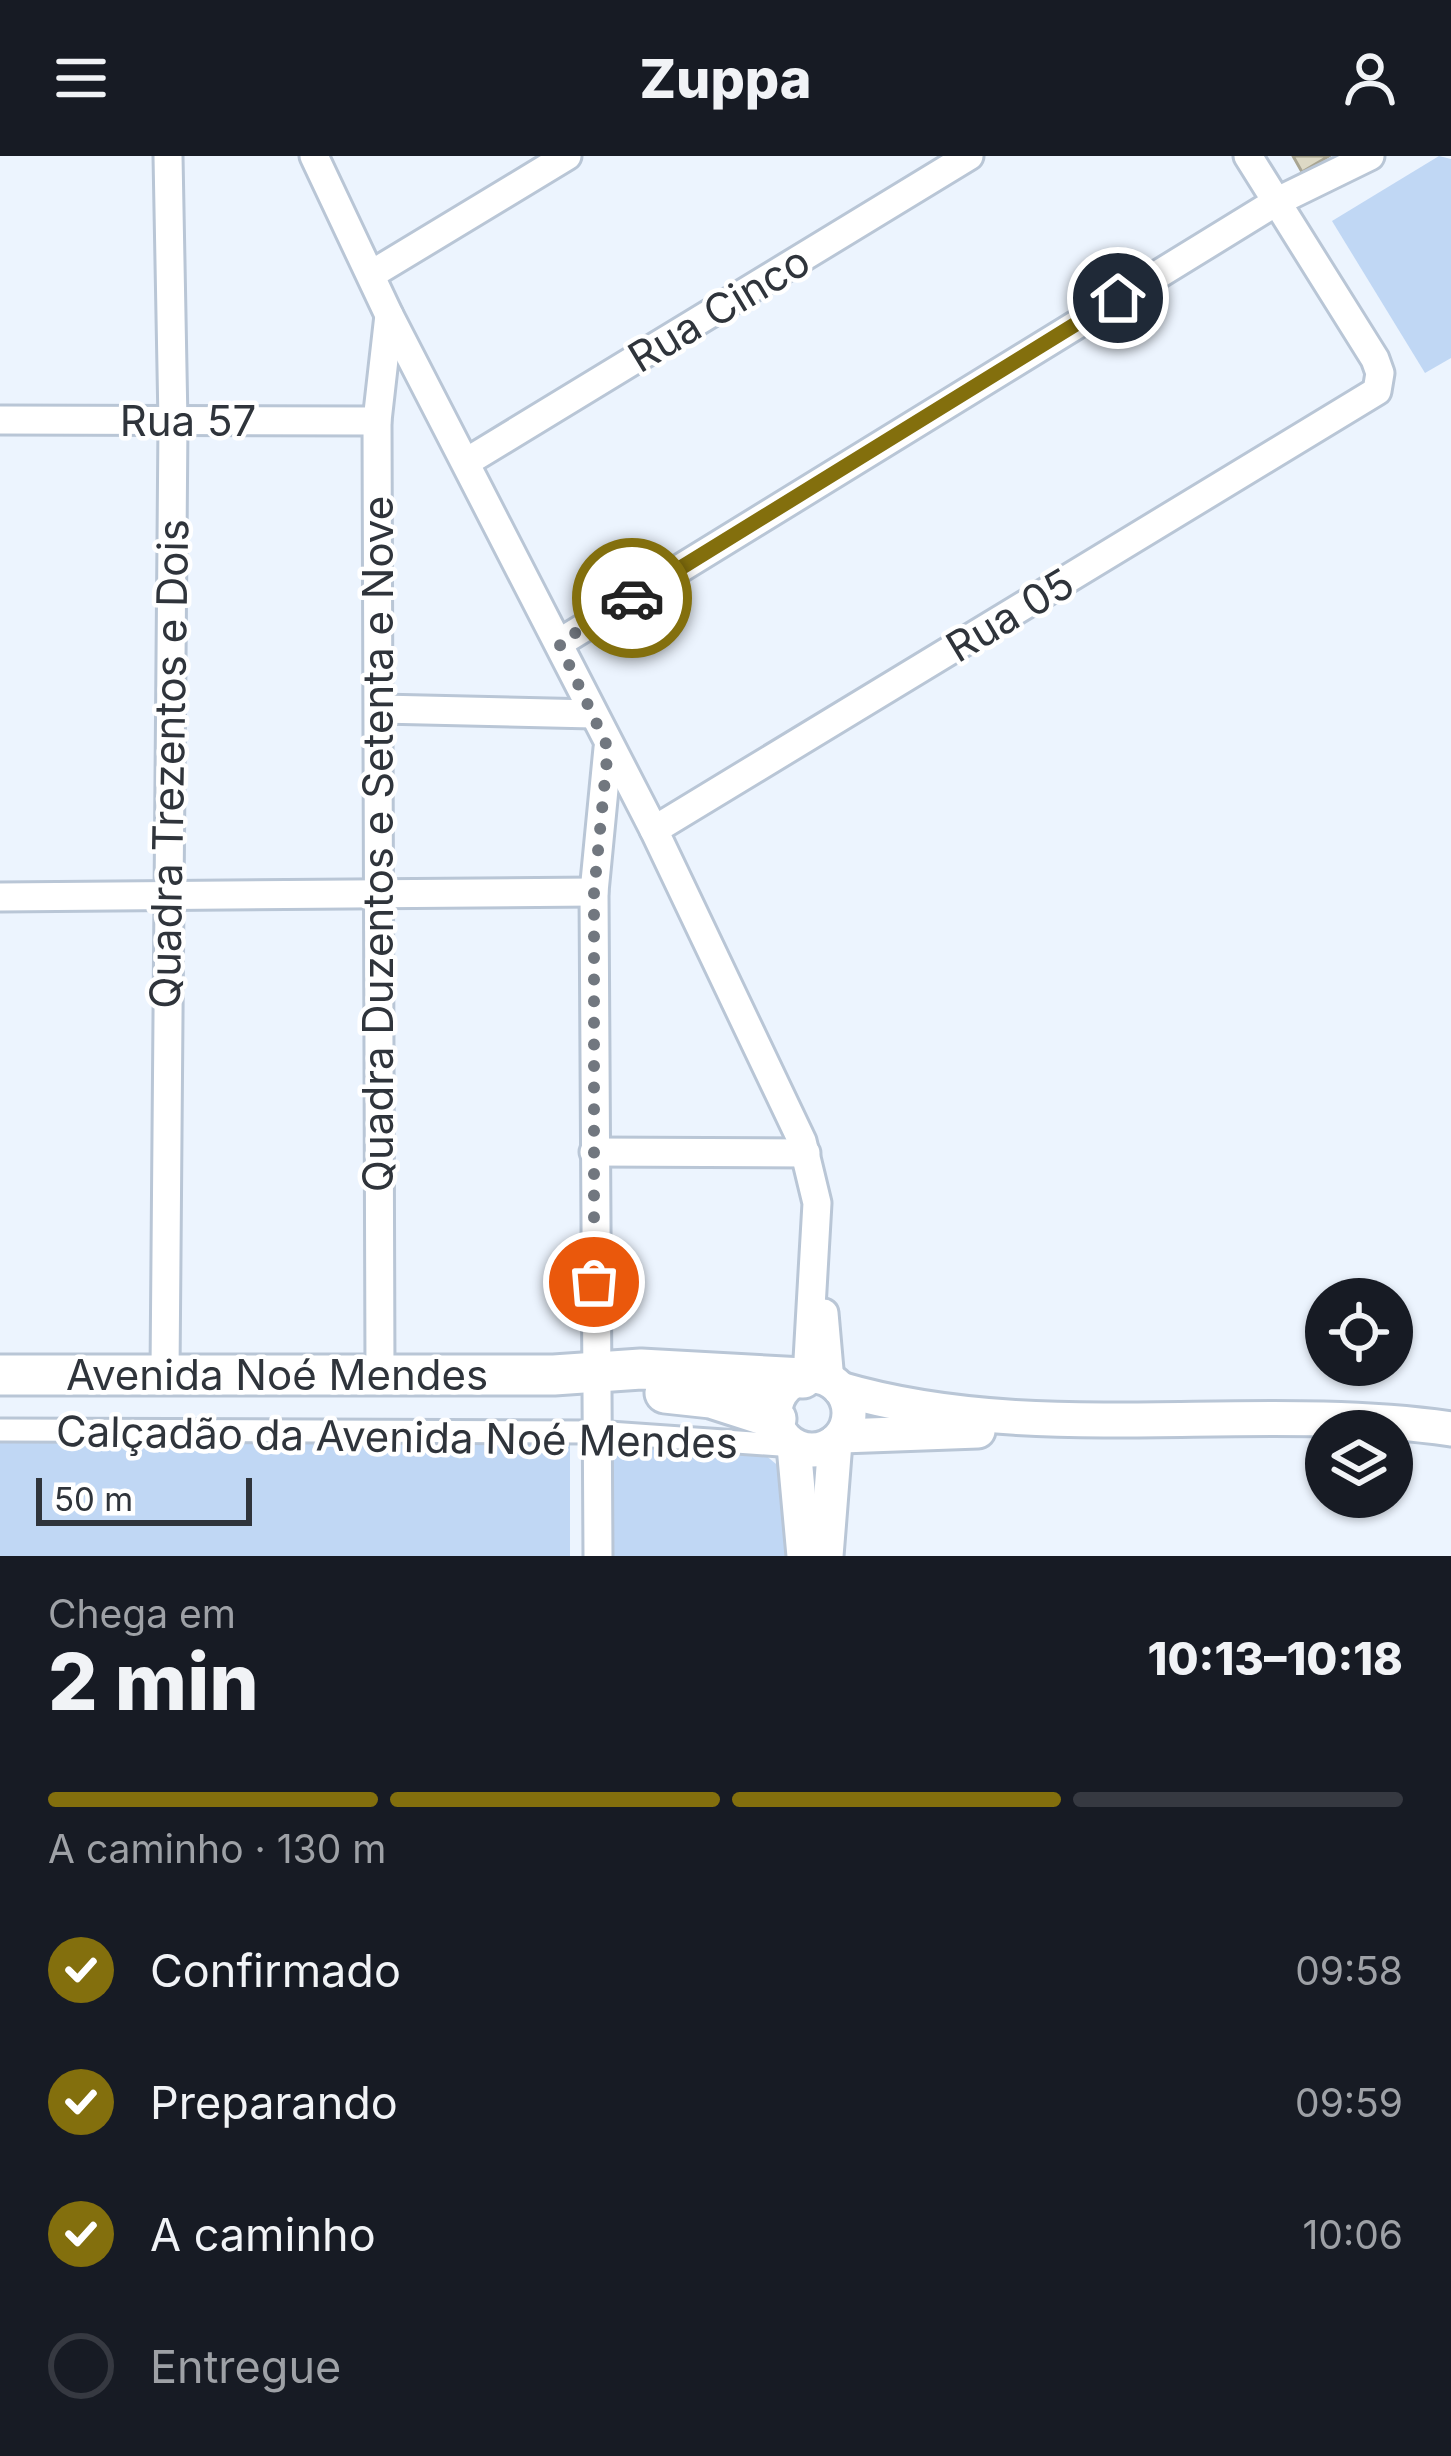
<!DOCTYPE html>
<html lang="pt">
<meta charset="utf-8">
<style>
:root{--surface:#171b24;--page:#20242c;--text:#f1f3f6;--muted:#9ea1a6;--line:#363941;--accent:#836f0d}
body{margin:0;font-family:Inter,sans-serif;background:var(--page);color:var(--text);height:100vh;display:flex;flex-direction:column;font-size:45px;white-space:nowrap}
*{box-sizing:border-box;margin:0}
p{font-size:39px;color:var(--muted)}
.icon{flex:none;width:66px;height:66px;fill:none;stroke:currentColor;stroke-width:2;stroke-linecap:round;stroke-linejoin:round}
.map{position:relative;height:1400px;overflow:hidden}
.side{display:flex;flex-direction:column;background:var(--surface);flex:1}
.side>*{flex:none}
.tools{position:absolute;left:1305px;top:1122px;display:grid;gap:24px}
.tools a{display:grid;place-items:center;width:108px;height:108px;border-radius:50%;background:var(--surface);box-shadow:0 3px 9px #0004;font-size:60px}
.scale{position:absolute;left:36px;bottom:30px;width:216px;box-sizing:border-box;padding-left:12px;border:6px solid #2f343b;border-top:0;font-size:33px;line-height:42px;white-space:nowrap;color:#2f343b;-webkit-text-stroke:9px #fff;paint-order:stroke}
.pin{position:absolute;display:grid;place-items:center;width:102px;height:102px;color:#fff;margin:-51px;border:6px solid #fff;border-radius:50%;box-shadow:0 3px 12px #0007}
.courier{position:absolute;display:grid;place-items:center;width:120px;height:120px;margin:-60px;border:9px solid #836f0d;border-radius:50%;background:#fff;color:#222;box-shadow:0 3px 15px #0007}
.overview em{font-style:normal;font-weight:800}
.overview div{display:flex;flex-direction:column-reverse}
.overview{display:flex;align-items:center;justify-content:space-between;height:204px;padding:0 48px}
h1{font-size:78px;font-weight:800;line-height:90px}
.bar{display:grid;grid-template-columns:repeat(4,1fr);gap:18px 12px;align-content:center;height:144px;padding:0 48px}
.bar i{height:15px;border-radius:9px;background:var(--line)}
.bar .active{background:var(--accent)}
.bar p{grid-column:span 4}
ol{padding:0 48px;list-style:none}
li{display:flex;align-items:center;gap:36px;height:132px}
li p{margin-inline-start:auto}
li .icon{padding:12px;border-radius:50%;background:var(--accent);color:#fff;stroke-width:4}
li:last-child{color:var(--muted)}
li i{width:66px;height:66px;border:6px solid var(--line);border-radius:50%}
header{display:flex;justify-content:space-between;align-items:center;height:156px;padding:0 48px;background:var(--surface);font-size:54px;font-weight:800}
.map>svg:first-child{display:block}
.green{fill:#c0d7f4}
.building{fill:#ddd9c5;stroke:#a9a592;stroke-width:3}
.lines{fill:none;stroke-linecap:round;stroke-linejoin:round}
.pedestrian-casing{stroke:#b9c6d6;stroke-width:27}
.minor-casing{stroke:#b9c6d6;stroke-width:33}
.tertiary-casing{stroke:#b9c6d6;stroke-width:39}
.secondary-casing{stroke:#b9c6d6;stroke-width:45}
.pedestrian{stroke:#fff;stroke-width:21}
.minor{stroke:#fff;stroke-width:27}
.tertiary{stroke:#fff;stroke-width:33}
.secondary{stroke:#fff;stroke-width:39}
.done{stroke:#71777f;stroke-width:12;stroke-dasharray:0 21.6}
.route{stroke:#836f0d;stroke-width:15}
.labels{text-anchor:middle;stroke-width:9;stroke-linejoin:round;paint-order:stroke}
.street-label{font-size:42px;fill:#2f343b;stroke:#fff}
</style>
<header><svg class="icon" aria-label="menu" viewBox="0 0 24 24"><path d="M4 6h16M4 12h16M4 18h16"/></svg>Zuppa<svg class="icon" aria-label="person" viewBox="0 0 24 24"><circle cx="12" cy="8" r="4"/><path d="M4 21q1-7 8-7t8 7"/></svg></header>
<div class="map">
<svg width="1451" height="1400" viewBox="0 0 1451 1400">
<rect width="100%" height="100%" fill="#ecf4fe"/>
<g class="green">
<polygon points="1439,0 1451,3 1451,202 1425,217 1332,65"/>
<polygon points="612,1282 758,1293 788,1318 786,1400 613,1400"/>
<polygon points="570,1283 570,1400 0,1400 0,1285"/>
</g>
<polygon class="building" points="1293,0 1329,0 1302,16"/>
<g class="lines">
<g class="pedestrian-casing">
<polyline id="pedestrian" points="0,1274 595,1276 794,1290"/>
</g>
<g class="minor-casing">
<g id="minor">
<polyline points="314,0 389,159 654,674 802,985 817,1047 807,1221"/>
<polyline points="372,118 567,0"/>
<polyline points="0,264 377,265"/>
<polyline points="468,305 969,0"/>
<polyline points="559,487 1276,46 1370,0"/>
<polyline points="381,553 593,558"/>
<polyline points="654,674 1377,235 1380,217 1375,203 1248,0"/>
<polyline points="0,741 594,736"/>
<polyline points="594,996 806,997"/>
<polyline points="824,1157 830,1225"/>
<polyline points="165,1217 173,266 168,0"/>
<polyline points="380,1218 377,265 389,159"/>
<polyline points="598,1400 594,736 608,592"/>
</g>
</g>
<g class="tertiary-casing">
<g id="tertiary">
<circle cx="812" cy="1257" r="37"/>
<path d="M840 1233C1037 1291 1250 1244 1451 1273"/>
<polyline points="842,1280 978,1275"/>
<polyline points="794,1290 804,1400"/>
<polyline points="826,1400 835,1286"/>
</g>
</g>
<g class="secondary-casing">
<g id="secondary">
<polyline points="0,1219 554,1219 641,1213 803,1222"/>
<polyline points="665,1237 711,1242 776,1263"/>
</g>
</g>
<use href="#pedestrian" class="pedestrian"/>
<use href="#minor" class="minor"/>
<use href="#tertiary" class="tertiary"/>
<use href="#secondary" class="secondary"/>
</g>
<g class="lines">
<polyline class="done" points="594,1126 594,736 608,592 559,487 632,442"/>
<polyline class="route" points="632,442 1118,142"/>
</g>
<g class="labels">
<g class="street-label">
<text transform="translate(719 153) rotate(-31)" y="15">Rua Cinco</text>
<text x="188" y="280">Rua 57</text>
<text transform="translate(1010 459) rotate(-31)" y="15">Rua 05</text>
<text transform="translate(169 608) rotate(-89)" y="15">Quadra Trezentos e Dois</text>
<text transform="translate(378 688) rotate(-90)" y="15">Quadra Duzentos e Setenta e Nove</text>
<text x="277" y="1234">Avenida Noé Mendes</text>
<text transform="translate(397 1281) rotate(1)" y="15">Calçadão da Avenida Noé Mendes</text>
</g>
</g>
</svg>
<div class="tools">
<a><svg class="icon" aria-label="locate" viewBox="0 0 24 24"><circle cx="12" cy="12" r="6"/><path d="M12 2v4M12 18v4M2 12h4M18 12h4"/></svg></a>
<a><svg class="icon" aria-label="layers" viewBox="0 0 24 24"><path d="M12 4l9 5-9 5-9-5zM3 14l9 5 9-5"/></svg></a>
</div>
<div class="scale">50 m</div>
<div class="pin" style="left:594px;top:1126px;background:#ea580c"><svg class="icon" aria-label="bag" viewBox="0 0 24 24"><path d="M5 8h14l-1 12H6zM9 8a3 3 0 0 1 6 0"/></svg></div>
<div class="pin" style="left:1118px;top:142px;background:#1f2937"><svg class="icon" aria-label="home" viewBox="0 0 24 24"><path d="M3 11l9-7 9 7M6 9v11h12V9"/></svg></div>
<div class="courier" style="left:632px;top:442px"><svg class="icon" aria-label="car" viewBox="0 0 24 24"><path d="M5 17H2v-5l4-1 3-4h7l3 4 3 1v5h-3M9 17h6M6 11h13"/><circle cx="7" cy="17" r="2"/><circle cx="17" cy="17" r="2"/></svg></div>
</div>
<section class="side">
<div class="overview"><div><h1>2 min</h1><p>Chega em</p></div><em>10:13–10:18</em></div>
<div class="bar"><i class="active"></i><i class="active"></i><i class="active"></i><i></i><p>A caminho · 130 m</p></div>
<ol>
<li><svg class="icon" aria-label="check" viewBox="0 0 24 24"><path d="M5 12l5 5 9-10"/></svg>Confirmado<p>09:58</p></li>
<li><svg class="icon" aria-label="check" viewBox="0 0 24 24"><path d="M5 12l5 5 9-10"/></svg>Preparando<p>09:59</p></li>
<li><svg class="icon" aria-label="check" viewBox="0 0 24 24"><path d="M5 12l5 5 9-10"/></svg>A caminho<p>10:06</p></li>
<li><i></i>Entregue</li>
</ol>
</section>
